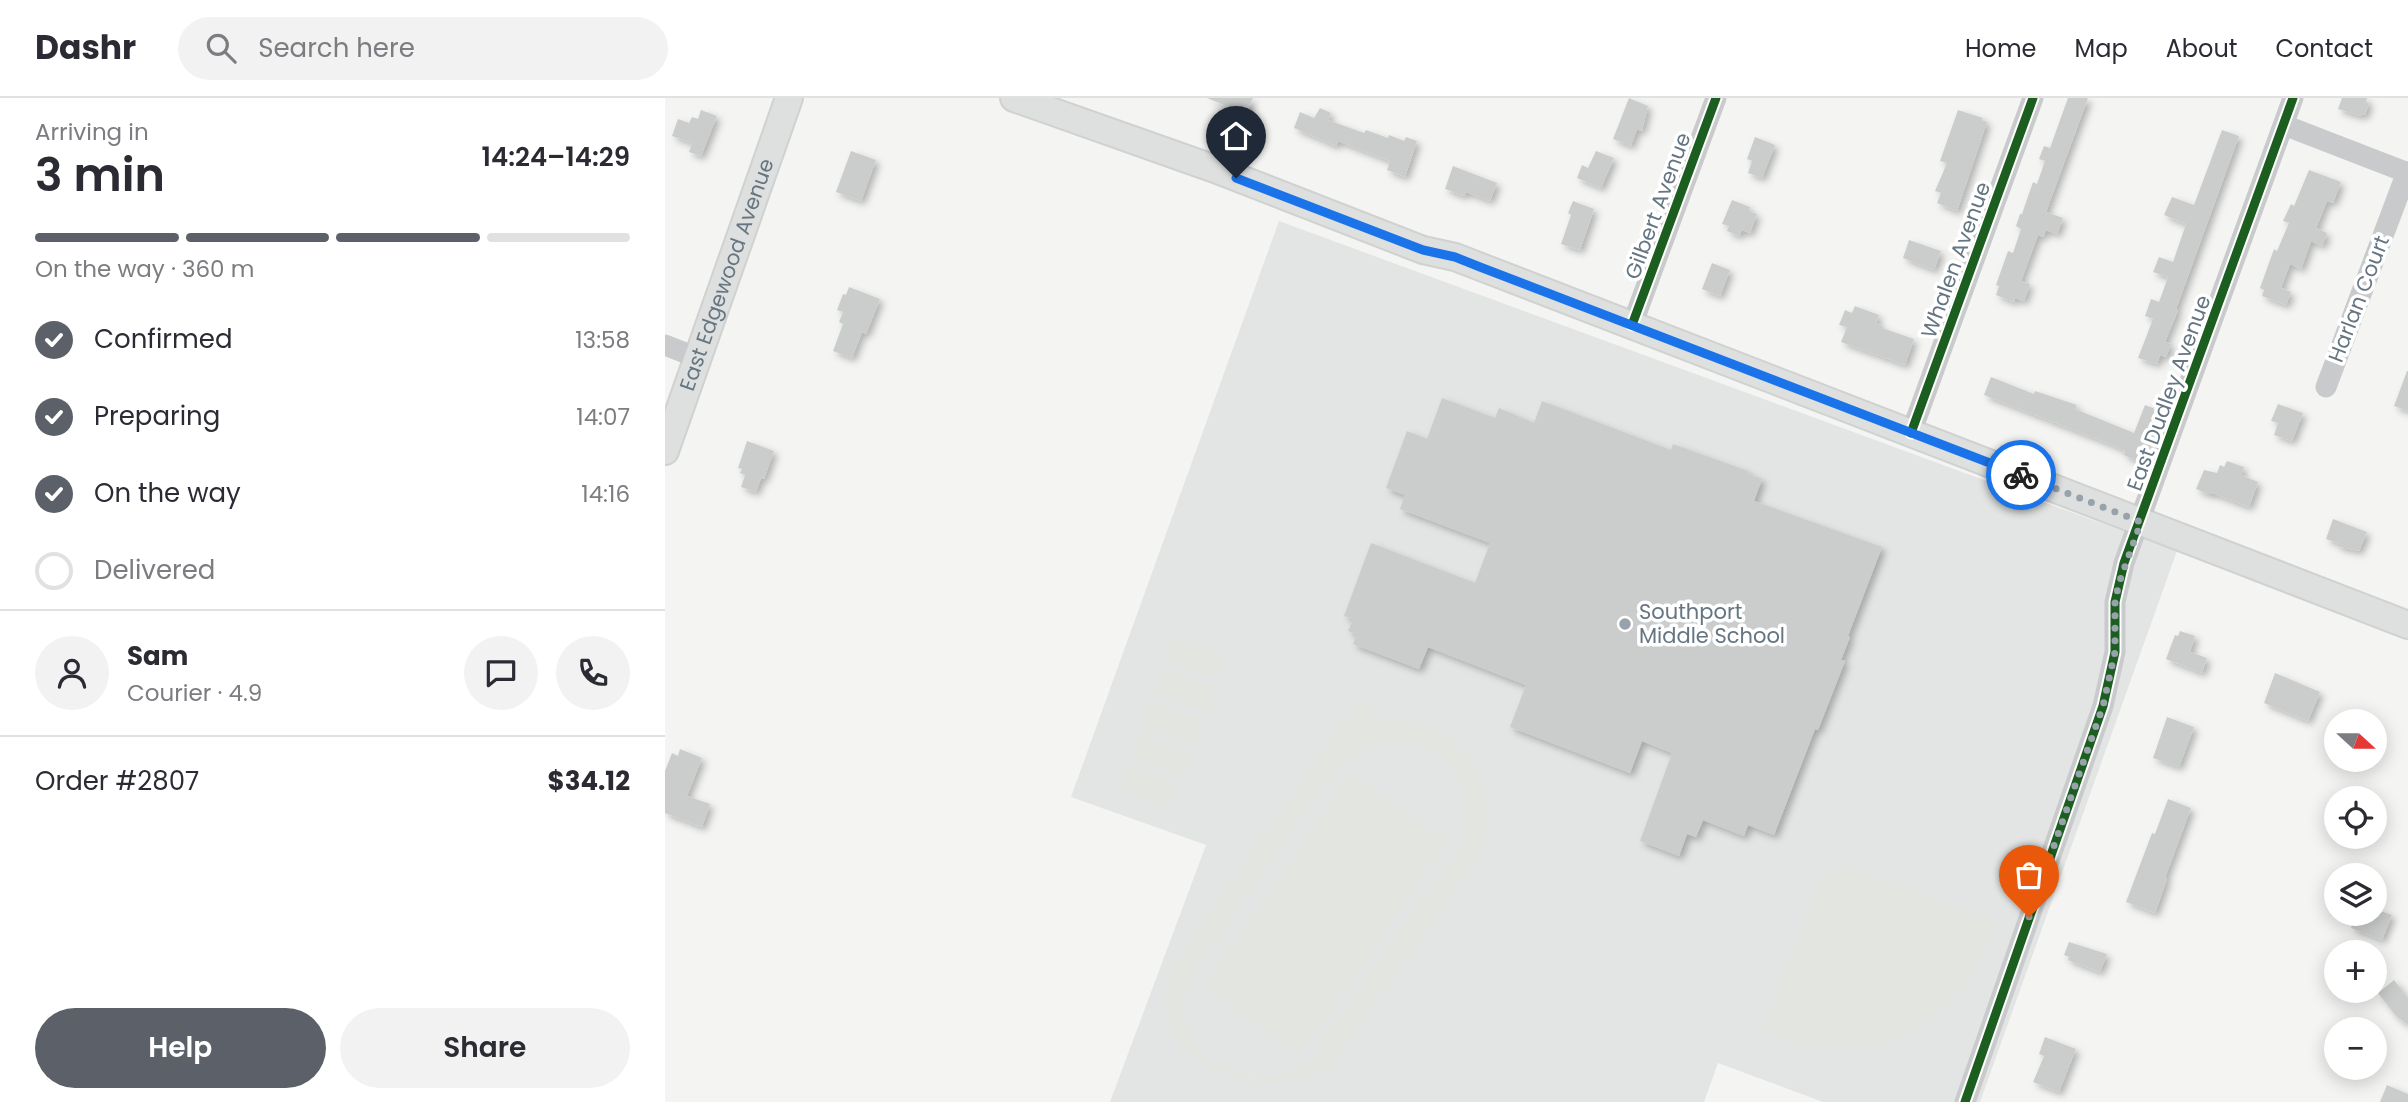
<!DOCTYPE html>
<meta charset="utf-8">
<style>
:root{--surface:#fff;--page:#f2f2f3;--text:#2b2b33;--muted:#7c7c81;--line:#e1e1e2;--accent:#5c6169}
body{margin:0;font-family:Poppins,sans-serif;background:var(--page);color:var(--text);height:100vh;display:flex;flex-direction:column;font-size:26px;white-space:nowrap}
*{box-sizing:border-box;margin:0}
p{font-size:23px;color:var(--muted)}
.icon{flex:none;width:38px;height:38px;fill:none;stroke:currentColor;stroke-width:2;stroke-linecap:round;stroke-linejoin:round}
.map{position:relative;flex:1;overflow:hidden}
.drawer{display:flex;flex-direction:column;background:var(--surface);width:665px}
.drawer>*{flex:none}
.needle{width:46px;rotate:111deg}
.tools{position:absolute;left:1659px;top:611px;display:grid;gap:14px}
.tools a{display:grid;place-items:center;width:63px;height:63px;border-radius:50%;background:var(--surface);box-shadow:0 4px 18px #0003;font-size:35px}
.pin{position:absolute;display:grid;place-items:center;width:60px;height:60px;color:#fff;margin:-72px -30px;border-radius:50% 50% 50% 0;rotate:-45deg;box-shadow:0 0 7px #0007}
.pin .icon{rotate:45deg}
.courier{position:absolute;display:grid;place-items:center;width:70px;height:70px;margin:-35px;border:5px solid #1a73e8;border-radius:50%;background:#fff;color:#222;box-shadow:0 2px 9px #0007}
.summary em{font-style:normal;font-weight:600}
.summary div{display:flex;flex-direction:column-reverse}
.summary{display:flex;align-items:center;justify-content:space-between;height:119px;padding:0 35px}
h1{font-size:46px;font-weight:600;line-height:52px}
.bar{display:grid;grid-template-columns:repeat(4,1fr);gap:10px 7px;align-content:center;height:84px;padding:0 35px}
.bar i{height:9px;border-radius:5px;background:var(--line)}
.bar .on{background:var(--accent)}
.bar p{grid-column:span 4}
.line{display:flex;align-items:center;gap:18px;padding:0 35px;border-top:2px solid var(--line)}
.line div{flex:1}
.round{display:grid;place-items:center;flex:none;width:74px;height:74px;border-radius:37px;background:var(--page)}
ol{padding:0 35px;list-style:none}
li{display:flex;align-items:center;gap:21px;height:77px}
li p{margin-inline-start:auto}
li .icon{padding:7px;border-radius:50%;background:var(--accent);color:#fff;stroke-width:4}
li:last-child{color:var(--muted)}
li i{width:38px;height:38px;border:4px solid var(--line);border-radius:50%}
.button{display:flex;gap:14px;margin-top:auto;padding:14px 35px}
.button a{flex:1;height:80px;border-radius:42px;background:var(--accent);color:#fff;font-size:28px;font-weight:600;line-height:80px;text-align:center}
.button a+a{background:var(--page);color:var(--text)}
header{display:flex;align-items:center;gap:42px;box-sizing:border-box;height:98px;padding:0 35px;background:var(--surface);border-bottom:2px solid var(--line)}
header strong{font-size:33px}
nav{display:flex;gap:38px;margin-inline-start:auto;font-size:24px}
.search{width:490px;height:63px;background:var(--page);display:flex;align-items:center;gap:18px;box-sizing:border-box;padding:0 24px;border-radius:38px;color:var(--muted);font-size:26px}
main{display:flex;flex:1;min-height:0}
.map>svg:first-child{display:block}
.built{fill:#e3e4e4}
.green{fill:#e3e6e0;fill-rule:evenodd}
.building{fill:#cbcdcd;filter:url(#shadow)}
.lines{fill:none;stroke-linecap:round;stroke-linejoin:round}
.major-casing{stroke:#d0d1d1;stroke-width:30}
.minor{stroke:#c9cacb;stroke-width:21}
.major{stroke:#dedfdf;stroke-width:26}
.cycleway-casing{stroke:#fff;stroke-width:13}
.cycleway{stroke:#1b5e20;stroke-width:9}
.done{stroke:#97a2aa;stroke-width:7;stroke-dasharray:0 12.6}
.route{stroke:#1a73e8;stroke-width:9}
.poi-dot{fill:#97a2aa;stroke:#fff;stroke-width:2.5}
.labels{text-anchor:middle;stroke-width:7;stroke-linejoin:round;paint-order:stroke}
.street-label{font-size:21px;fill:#657682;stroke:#fff}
.poi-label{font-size:21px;fill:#657682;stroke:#fff;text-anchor:start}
</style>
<header>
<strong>Dashr</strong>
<div class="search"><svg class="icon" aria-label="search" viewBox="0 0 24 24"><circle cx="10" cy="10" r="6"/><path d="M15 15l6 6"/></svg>Search here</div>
<nav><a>Home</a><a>Map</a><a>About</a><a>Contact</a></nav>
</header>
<main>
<section class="drawer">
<div class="summary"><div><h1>3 min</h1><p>Arriving in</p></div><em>14:24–14:29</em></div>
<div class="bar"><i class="on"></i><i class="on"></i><i class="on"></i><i></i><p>On the way · 360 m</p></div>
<ol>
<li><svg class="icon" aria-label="check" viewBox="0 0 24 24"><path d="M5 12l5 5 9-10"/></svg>Confirmed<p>13:58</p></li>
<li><svg class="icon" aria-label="check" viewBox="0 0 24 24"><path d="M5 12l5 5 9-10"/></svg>Preparing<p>14:07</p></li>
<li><svg class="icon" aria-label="check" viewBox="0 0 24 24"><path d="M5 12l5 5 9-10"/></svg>On the way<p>14:16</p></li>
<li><i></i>Delivered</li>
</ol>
<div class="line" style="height:126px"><a class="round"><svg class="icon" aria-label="person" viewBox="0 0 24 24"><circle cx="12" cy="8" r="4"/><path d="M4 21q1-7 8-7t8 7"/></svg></a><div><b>Sam</b><p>Courier · 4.9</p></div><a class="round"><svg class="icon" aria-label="chat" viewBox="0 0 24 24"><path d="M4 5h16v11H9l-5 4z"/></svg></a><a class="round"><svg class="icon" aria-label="phone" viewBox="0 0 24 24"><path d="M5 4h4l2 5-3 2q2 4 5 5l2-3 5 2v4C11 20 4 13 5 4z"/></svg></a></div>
<div class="line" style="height:91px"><div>Order #2807</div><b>$34.12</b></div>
<div class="button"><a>Help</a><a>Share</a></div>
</section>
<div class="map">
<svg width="1743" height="1004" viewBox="0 0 1743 1004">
<defs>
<filter id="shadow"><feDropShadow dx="4" dy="4" stdDeviation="3.5" flood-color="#0004"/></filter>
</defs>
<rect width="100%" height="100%" fill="#f4f4f3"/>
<polygon class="built" points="614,123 1512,453 1315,1004 1158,1004 1053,965 1039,1004 445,1004 541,747 406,699"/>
<g class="green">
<polygon points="509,539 560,557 552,581 500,562"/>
<polygon points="497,571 550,589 542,613 489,595"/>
<path d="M694 601 711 613 703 626C791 606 851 693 806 770L661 974C572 1004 455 955 516 854ZM721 643C782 641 815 691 796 747L644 962C579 1004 496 955 526 877L675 665 696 650Z"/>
<polygon points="486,604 538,622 529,646 478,627"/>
<polygon points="475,637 526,655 518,678 466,660"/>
<polygon points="463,668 515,686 507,710 455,692"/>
<polygon points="686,676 782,743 635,956 538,888"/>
<polygon points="1179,767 1331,824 1312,870 1288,902 1249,934 1208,947 1168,950 1127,944 1097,930 1157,778"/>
</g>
<g class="building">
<polygon points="542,0 588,0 581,16"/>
<polygon points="964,0 983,8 977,33 972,31 966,48 948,41"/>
<polygon points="1403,0 1423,0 1381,114 1398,120 1392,136 1381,132 1378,139 1373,137 1356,183 1365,186 1359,203 1350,200 1349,204 1331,197 1334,188 1331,187 1343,153 1348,155 1356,131 1351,128 1355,116 1357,116 1368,84 1372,86 1380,63 1374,61 1379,48 1385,50"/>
<polygon points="1677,0 1702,0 1701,4 1704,5 1700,17 1697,16 1696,18 1673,11"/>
<polygon points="655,10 666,15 663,22 699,35 701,32 723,40 724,37 739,43 741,39 752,43 740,79 722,72 725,63 673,43 671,48 629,30 635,14 649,20"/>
<polygon points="36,12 52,18 36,58 24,54 27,45 7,38 13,21 24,25 27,19 33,21"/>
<polygon points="1293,12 1318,20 1317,22 1322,24 1292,113 1272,105 1276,95 1270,93 1282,65 1275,63"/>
<polygon points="1557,32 1574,38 1511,211 1513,212 1500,244 1506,246 1501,259 1495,257 1492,266 1473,260 1488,221 1480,218 1486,201 1494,204 1503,179 1488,174 1494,159 1508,164 1521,126 1499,117 1507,99 1529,107"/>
<polygon points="1090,39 1110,47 1097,80 1083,75 1087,63 1082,61"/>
<polygon points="186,53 211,62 196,103 171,94"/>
<polygon points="931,53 949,60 936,90 912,80 917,67 923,70"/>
<polygon points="788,68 832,85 825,103 801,94 799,98 780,91"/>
<polygon points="1644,72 1676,84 1668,105 1662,103 1651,130 1662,135 1657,148 1646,143 1636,171 1625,166 1616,190 1626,194 1621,207 1597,198 1599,192 1595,190 1609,151 1612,153 1624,125 1618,123 1626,106 1629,108"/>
<polygon points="1067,102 1085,109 1084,113 1092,116 1085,135 1077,132 1074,138 1062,133 1064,128 1057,126"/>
<polygon points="908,103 929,111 915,152 896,146 906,117 903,115"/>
<polygon points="1244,142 1276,153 1269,172 1238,160"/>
<polygon points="1047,165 1065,172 1055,198 1037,191"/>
<polygon points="184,189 215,201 201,236 197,234 187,260 168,253 178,226 174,224 178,214 172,212 178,196 181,197"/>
<polygon points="1190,208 1214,217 1211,225 1217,228 1217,230 1249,241 1240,267 1176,244 1182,229 1174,227 1180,212 1187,215"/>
<polygon points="1742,273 1743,273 1743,313 1729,308"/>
<polygon points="1326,279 1369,296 1370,293 1412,307 1410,311 1469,335 1480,307 1493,312 1475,364 1459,357 1460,353 1450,348 1319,297"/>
<polygon points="777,300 830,320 834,310 869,325 877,303 1006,352 1008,346 1083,373 1082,375 1097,381 1089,403 1217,449 1183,538 1185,539 1176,562 1180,563 1153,632 1150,631 1109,737 1083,727 1079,738 1038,722 1031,739 1022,736 1014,758 975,743 1007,655 977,643 965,675 845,629 861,587 763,549 754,571 688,546 692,536 683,533 688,521 679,518 706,445 810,485 825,445 735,411 740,397 721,390 742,333 762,341"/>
<polygon points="1613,306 1638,315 1627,343 1609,337 1613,325 1606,323"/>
<polygon points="82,343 109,353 99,381 96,380 91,394 76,389 80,377 75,375 77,371 73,370"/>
<polygon points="1562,363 1579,369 1576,377 1593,384 1584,409 1550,396 1543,396 1531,391 1539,372 1552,375 1555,367 1559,369"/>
<polygon points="1668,421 1702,434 1694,453 1672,448 1673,445 1661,441"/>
<polygon points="1515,533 1530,538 1525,554 1542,560 1537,575 1501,561 1510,537 1513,538"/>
<polygon points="1610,575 1655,594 1643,623 1599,605"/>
<polygon points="1502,619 1529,629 1514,669 1488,660"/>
<polygon points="15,651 37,660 22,698 45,706 37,729 0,715 0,673 7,655 13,658"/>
<polygon points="1503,701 1526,710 1500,780 1502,781 1490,815 1461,804 1487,735 1490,736"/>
<polygon points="1710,811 1727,817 1717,842 1686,830 1691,816 1710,816"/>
<polygon points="1404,844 1442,856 1435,874 1403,862 1404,859 1399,857"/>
<polygon points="1729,882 1743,900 1743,927 1731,918 1713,895"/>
<polygon points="1380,939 1411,951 1394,994 1368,984 1379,958 1374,956"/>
<polygon points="1722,987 1743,996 1743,1004 1715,1004"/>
</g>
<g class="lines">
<g class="major-casing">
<g id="major">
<polyline points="349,0 550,71 758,152 790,159 1743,527"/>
<path id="s1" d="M0 353 124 0"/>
</g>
</g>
<g class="minor">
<polyline points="1619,27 1743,75"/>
<polyline points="967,227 1051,0"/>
<polyline points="0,247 33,260"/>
<polyline points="1661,289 1742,74"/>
<polyline points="1246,335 1368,0"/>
<polyline points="1300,1004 1438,608 1450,554 1450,504 1459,465 1628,0"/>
</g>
<use href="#major" class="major"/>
<g class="cycleway-casing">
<g id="cycleway">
<polyline points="967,227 1051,0"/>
<polyline points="1246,335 1368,0"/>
<polyline points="1300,1004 1438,608 1450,554 1450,504 1459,465 1628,0"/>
</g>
</g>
<use href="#cycleway" class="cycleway"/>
</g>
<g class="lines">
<polyline class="done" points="1356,377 1476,424 1454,485 1450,504 1450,554 1438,608 1364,819"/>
<polyline class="route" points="571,80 758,152 790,159 815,169 1356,377"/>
</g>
<circle class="poi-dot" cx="960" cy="526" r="7"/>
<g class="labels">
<g class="street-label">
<text transform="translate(993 108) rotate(-70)" y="7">Gilbert Avenue</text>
<text transform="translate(1291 162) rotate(-70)" y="7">Whalen Avenue</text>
<text dy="7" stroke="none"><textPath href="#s1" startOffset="187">East Edgewood Avenue</textPath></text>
<text transform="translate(1694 201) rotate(-69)" y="7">Harlan Court</text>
<text transform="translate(1504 295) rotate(-70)" y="7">East Dudley Avenue</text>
</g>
<g class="poi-label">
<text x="974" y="521">Southport<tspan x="974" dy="24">Middle School</tspan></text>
</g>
</g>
</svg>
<div class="tools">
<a><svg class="needle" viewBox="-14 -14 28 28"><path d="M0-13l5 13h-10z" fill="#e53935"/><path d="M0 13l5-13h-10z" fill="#7c7c81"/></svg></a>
<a><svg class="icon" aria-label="locate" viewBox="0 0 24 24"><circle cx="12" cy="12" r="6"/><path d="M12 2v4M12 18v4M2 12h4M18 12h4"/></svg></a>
<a><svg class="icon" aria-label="layers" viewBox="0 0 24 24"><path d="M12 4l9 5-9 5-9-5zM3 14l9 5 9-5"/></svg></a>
<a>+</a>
<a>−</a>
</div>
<div class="pin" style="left:1364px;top:819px;background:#ea580c"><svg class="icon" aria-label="bag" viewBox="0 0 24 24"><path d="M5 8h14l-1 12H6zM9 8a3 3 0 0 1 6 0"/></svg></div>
<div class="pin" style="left:571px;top:80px;background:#1f2937"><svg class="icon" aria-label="home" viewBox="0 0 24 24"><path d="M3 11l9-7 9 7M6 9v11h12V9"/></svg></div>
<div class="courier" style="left:1356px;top:377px"><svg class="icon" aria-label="bike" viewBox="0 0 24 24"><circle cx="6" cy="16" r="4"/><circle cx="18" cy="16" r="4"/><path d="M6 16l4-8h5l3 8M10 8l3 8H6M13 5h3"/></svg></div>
</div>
</main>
